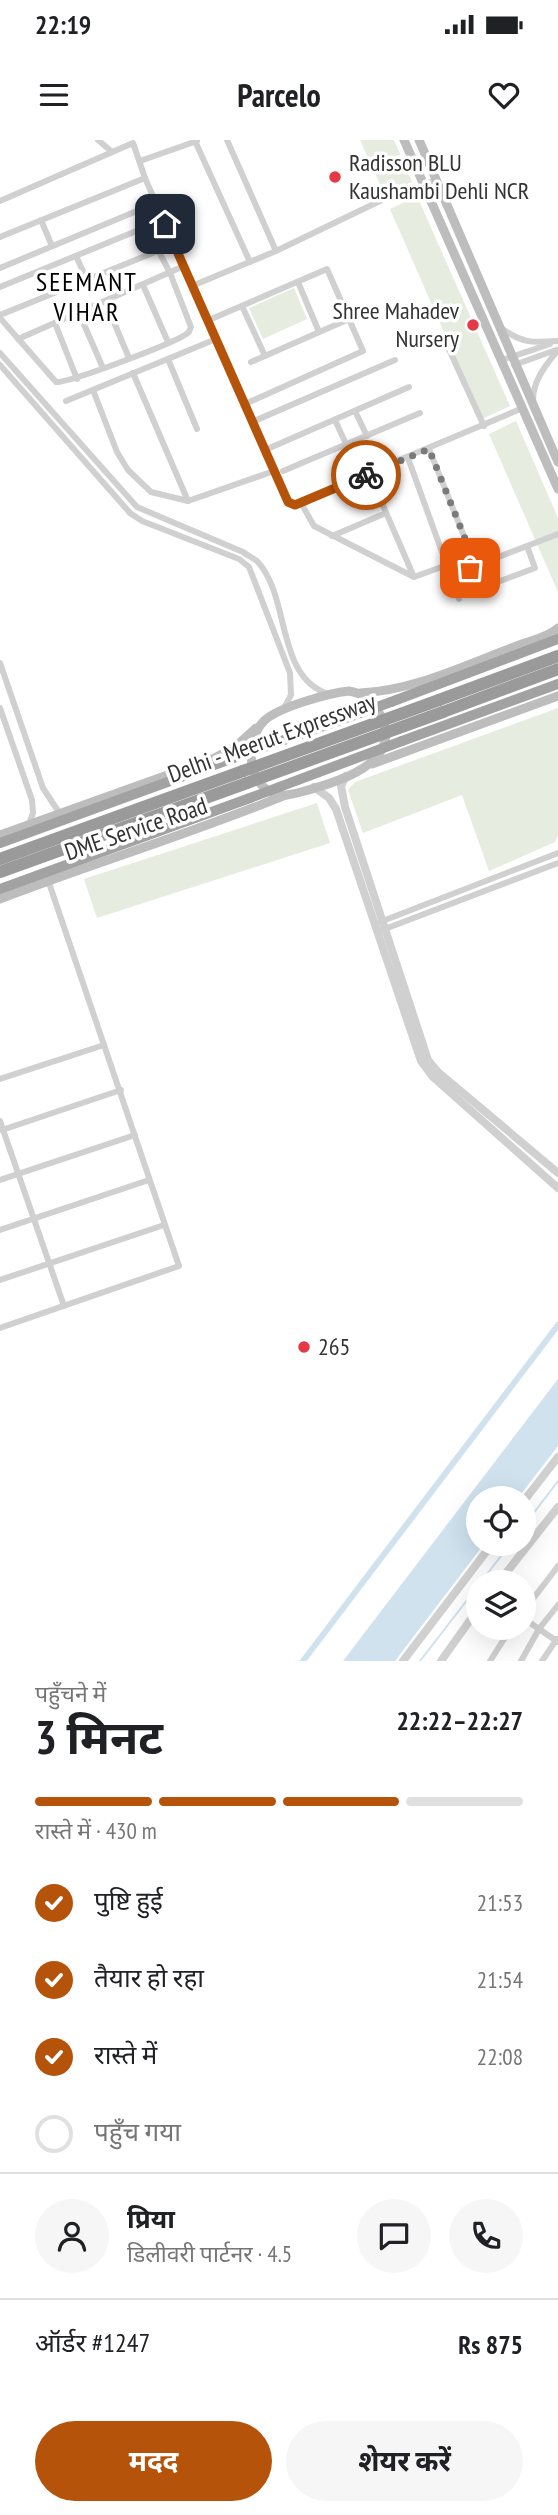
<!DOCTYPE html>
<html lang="hi">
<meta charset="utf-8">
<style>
:root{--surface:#fff;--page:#f6f6f6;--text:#202124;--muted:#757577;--line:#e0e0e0;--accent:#b45309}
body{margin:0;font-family:"PT Sans Narrow","Noto Sans Devanagari",sans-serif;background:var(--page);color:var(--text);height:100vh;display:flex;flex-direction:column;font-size:26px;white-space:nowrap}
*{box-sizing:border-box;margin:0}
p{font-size:23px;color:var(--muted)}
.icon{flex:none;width:38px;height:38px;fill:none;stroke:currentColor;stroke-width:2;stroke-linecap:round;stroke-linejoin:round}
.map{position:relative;height:1521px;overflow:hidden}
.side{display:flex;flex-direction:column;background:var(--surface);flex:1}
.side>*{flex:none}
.buttons{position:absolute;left:466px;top:1346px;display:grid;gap:14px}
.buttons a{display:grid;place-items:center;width:70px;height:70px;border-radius:50%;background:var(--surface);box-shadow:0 7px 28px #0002;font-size:35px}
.pin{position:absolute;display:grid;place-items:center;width:60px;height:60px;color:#fff;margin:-30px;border-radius:14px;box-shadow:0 4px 10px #0006}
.courier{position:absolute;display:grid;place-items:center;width:70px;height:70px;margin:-35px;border:5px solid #b45309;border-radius:50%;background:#fff;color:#222;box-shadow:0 2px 9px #0007}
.headline em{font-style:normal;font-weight:700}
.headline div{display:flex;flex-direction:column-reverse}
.headline{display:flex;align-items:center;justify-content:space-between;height:119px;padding:0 35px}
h1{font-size:46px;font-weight:700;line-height:52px}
.bar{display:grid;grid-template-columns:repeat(4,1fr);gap:10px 7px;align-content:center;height:84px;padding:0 35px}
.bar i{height:9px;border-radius:5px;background:var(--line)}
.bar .current{background:var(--accent)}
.bar p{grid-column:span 4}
.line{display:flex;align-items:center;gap:18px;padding:0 35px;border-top:2px solid var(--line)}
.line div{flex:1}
.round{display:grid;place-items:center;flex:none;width:74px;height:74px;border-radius:37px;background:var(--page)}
ol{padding:0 35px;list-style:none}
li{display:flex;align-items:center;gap:21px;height:77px}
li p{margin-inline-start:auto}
li .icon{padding:7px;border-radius:50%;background:var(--accent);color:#fff;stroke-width:4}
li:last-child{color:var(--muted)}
li i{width:38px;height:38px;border:4px solid var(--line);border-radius:50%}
.cta{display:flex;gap:14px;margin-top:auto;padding:14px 35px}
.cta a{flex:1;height:80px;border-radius:42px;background:var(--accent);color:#fff;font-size:28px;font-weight:700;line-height:80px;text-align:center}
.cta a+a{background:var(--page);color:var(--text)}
.status{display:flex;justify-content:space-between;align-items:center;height:49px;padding:0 35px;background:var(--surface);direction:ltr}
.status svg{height:19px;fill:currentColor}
header{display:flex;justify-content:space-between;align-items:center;height:91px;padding:0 35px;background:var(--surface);font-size:32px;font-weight:700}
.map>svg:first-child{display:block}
.green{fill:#e6ecdf}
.water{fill:#cfe2ee}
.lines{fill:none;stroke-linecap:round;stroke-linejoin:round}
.stream{stroke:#cfe2ee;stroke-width:2}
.canal{stroke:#cfe2ee;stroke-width:6}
.minor{stroke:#d0d0d0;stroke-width:6}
.tertiary{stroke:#d0d0d0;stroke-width:8}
.secondary{stroke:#bdbdbd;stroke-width:9}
.trunk{stroke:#a2a2a2;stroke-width:10}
.motorway{stroke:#9a9a9a;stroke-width:12}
.trunk-bridge{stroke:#a2a2a2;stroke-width:10}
.motorway-bridge{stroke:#9a9a9a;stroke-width:12}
.done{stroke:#7a7a7a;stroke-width:7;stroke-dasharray:0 12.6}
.route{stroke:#b45309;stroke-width:9}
.poi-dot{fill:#e63946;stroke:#fff;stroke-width:2.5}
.labels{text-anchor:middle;stroke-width:7;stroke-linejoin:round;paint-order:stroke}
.poi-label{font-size:24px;fill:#333;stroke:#fff;text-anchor:start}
.street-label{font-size:24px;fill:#333;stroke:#fff}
.neighbourhood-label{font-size:26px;letter-spacing:2px;fill:#000;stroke:#fff}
</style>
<div class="status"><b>22:19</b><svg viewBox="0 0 49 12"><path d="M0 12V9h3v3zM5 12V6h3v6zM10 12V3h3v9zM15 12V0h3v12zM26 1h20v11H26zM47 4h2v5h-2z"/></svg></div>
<header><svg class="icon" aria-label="menu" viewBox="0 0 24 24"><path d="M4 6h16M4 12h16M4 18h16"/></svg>Parcelo<svg class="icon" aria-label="heart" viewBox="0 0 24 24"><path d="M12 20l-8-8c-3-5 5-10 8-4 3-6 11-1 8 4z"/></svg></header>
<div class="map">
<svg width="558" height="1521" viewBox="0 0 558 1521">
<rect width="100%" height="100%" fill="#fff"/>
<g class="green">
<polygon points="360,0 394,0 412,42 384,53"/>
<polygon points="417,56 510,266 482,279 390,69"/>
<polygon points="294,148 307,179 263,199 249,168"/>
<polygon points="516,281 558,378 558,452 489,294"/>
<polygon points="558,568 558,695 555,702 489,731 462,655 363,693 348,650 355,642"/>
<polygon points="317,663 330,703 97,778 84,739"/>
</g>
<polygon class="water" points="558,1239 558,1306 518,1358 478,1358 478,1404 484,1404 395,1521 343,1521"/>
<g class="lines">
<g class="stream">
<polyline points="523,1387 558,1341"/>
<polyline points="481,1442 510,1404"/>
<polyline points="420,1521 478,1446"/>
</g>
<polyline class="canal" points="303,1521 558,1185"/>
<g class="minor">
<polyline points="98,0 111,11"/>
<polyline points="227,0 276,111"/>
<polyline points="195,1 250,122"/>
<polyline points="140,21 197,1"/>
<polyline points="0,61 133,3 145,38 276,336 288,362 292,365 523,268"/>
<polyline points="41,80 52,106"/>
<polyline points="0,97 145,38"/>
<polyline points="76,116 87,140"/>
<polyline points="0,128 156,63"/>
<polyline points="298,142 319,192"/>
<polyline points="143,145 168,202"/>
<polyline points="192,146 276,111 382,60 436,40"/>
<path d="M0 147 146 87 170 133 191 187C190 188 190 190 189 192 181 201 69 243 56 242L0 178"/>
<polyline points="105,161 129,218"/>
<polyline points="242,166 265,216"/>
<polyline points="79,173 103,228"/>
<polyline points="0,175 160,110"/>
<polyline points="209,180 327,129 363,211 245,264"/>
<polyline points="55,183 77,239"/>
<path d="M501 188C522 203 531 203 557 201"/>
<polyline points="18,199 184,126"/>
<polyline points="447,205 484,286"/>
<path d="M0 213 137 367 243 412C247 415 253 418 257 421 291 457 275 536 328 554"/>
<polyline points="168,219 197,289"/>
<polyline points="502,220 550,204"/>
<polyline points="251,222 349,179"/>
<polyline points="0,225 130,373 142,381 239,419 249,427 290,533 291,555 284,568"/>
<polyline points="514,225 556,210"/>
<polyline points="133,233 188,361"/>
<polyline points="93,250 117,312 128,330 151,352 188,361 274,331"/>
<path d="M533 260C533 240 546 225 558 210"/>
<polyline points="66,261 216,199"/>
<polyline points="355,271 367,296"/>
<polyline points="335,280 346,304"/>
<polyline points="252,282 395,220"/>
<polyline points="355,301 414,437"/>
<polyline points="429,309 476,426"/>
<polyline points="265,310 409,247"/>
<polyline points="408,318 459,459"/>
<polyline points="283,331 420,273"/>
<polyline points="301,363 314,386 414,437 447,425"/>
<polyline points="332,396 386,373"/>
<polygon points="527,406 535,428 479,449 470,428"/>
<polyline points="527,406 558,394"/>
<polyline points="0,523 43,648 60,674"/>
<polyline points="0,568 32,660 33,673 29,684"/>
<polyline points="380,782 558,713"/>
<polyline points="377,792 558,723"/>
<polyline points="0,939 104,905"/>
<polyline points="0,981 64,1166"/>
<polyline points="2,990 121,950"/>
<polyline points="0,1040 135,995"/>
<polyline points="0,1090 149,1040"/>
<polyline points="0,1140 164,1085"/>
<polyline points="0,1188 179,1126 48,740"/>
<polyline points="523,1472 558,1426"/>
<polyline points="523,1478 558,1502"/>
<polyline points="490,1521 511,1488"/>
<polyline points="521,1521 539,1489 558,1465"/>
<polyline points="542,1521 557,1499"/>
</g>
<g class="tertiary">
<polyline points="346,636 341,646 345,667 428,920 438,932 558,1033"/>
<polyline points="314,647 329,658 336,669 421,921 432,936 558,1048"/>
<polyline points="523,1362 558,1317"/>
<polyline points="499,1442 558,1367"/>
<polyline points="403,1521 492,1404"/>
<polyline points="441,1521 478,1469"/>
</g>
<g class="secondary">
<polyline points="404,0 558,349"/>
<polyline points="419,0 558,322"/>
<path d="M349 551C366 554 374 562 381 576 404 624 335 643 301 652 293 654 283 657 275 654 246 644 245 600 264 581 278 567 330 553 349 551Z"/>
<path d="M360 553C413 551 465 525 514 507 528 501 547 498 558 488"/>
<polyline points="372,624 558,556"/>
<polyline points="0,695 215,618 236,606 256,588"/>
<path d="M0 759C94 723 190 694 283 656"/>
</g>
<g class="trunk">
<polyline points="391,562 558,499"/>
<polyline points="402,601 558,544"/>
<polyline points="0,703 239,616"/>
<polyline points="0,749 250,658"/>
</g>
<g class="motorway">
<polyline points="439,560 558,516"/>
<polyline points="443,572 558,529"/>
<polyline points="0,719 243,631"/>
<polyline points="0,732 247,643"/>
</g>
<g class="trunk-bridge">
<polyline points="239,616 391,562"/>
<polyline points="250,658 402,601"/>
</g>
<g class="motorway-bridge">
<polyline points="243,631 439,560"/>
<polyline points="247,643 443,572"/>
</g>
</g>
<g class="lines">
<polyline class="done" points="366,335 429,309 476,426 470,428"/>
<polyline class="route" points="165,84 288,362 295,365 366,335"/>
</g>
<g class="poi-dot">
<circle cx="335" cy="37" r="7"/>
<circle cx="473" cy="185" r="7"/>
<circle cx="304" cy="1207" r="7"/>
</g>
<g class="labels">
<g class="poi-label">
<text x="349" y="31">Radisson BLU<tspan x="349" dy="28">Kaushambi Dehli NCR</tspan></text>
<text x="459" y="179" text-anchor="end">Shree Mahadev<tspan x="459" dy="28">Nursery</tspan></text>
<text x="318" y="1215">265</text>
</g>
<g class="street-label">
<text transform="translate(272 598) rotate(-20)" y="8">Delhi - Meerut Expressway</text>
<text transform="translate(136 689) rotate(-19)" y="8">DME Service Road</text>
</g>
<g class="neighbourhood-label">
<text x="87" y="151">SEEMANT<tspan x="87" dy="30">VIHAR</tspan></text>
</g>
</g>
</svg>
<div class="buttons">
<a><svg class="icon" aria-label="locate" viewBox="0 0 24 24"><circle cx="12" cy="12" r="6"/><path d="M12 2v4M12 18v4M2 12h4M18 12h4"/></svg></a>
<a><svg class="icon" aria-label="layers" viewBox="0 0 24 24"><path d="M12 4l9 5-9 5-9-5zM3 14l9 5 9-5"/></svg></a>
</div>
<div class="pin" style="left:470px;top:428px;background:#ea580c"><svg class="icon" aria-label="bag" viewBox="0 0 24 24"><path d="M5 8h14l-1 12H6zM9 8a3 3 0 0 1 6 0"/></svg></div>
<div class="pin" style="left:165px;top:84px;background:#1f2937"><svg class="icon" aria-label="home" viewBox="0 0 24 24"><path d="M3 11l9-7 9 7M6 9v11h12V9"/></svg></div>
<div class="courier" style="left:366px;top:335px"><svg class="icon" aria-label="bike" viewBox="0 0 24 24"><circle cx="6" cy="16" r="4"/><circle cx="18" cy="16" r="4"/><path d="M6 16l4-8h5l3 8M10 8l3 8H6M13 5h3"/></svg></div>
</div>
<section class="side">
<div class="headline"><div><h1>3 मिनट</h1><p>पहुँचने में</p></div><em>22:22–22:27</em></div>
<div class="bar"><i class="current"></i><i class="current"></i><i class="current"></i><i></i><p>रास्ते में · 430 m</p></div>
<ol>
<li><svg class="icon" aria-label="check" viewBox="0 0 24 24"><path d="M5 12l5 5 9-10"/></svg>पुष्टि हुई<p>21:53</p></li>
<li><svg class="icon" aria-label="check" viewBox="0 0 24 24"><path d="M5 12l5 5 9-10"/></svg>तैयार हो रहा<p>21:54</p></li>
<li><svg class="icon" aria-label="check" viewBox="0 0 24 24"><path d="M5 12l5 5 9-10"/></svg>रास्ते में<p>22:08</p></li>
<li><i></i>पहुँच गया</li>
</ol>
<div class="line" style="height:126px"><a class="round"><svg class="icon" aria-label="person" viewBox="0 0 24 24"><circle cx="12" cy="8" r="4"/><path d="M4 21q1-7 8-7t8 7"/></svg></a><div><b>प्रिया</b><p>डिलीवरी पार्टनर · 4.5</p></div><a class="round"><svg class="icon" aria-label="chat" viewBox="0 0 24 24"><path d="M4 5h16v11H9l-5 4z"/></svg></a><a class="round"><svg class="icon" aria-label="phone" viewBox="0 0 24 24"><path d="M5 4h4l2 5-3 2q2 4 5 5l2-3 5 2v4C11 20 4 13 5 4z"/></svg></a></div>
<div class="line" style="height:91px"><div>ऑर्डर #1247</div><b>Rs 875</b></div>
<div class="cta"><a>मदद</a><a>शेयर करें</a></div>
</section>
